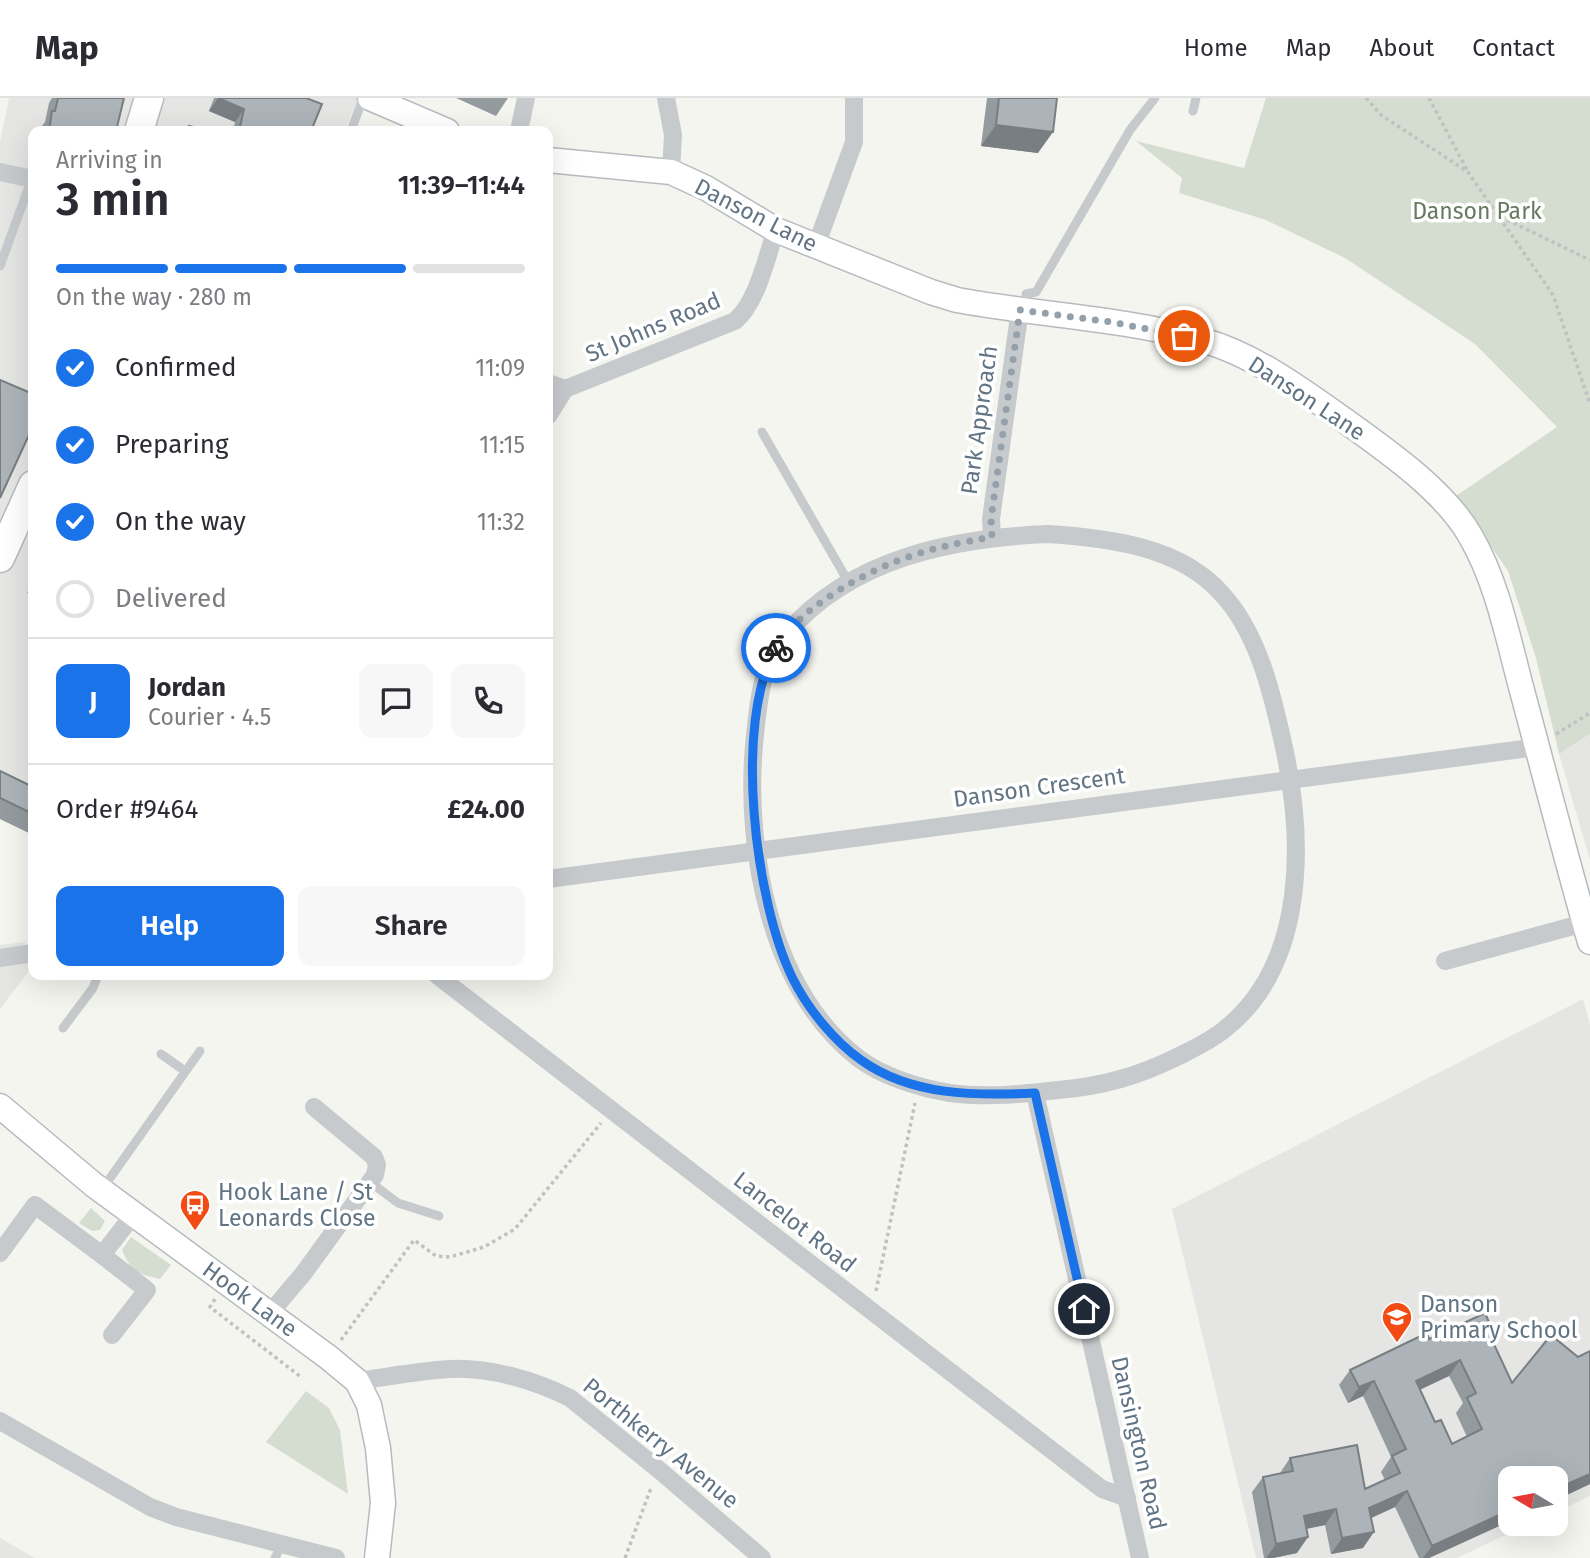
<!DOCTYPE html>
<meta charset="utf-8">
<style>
:root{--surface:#fff;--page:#f7f7f7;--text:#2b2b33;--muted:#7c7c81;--line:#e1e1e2;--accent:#1a73e8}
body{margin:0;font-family:"Fira Sans",sans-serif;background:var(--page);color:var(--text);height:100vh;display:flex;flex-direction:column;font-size:26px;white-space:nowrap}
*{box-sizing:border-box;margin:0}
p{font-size:23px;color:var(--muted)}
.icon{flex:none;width:38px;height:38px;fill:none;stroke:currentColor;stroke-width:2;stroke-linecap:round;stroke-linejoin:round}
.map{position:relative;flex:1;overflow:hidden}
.details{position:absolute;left:28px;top:28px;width:525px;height:854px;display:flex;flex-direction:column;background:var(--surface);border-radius:14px;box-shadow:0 7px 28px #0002}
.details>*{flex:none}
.needle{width:46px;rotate:280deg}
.tools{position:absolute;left:1498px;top:1368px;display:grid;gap:14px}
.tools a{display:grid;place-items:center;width:70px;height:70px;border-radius:14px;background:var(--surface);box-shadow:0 7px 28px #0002;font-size:35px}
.pin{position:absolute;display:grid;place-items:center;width:60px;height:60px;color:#fff;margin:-30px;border:4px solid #fff;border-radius:50%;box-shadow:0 2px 7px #0007}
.courier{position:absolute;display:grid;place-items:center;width:70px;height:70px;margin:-35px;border:5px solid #1a73e8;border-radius:50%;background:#fff;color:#222;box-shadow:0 2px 9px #0007}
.head em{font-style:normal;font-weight:600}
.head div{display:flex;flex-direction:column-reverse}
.head{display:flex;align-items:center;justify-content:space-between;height:119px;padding:0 28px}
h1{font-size:46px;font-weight:600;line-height:52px}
.bar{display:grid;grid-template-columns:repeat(4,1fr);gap:10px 7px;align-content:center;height:84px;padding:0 28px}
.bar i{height:9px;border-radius:5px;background:var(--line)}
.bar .on{background:var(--accent)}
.bar p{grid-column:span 4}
.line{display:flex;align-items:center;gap:18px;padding:0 28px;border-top:2px solid var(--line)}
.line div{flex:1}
.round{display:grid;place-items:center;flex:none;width:74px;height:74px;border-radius:14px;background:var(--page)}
ol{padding:0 28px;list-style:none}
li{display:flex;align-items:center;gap:21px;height:77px}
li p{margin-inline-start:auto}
li .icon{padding:7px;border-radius:50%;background:var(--accent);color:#fff;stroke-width:4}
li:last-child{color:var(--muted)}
li i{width:38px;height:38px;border:4px solid var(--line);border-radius:50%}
.button{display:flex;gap:14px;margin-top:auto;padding:14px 28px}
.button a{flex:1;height:80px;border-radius:14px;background:var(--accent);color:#fff;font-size:28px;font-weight:600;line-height:80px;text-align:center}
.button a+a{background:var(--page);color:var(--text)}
header{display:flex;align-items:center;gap:42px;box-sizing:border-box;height:98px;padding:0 35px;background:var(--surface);border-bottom:2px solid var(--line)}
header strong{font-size:33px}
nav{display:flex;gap:38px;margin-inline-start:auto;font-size:24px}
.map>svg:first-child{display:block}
.built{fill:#e5e6e4}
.green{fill:#d5ddd1}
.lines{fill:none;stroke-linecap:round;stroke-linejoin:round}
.secondary-casing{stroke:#b6bbc0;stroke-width:27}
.primary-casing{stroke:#b7bbbe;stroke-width:31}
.path{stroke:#c0c1c3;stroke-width:3.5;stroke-dasharray:3.5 3.5;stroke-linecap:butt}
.lane{stroke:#c7cacd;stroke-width:9}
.street{stroke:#c7cacd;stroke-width:18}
.secondary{stroke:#fff;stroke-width:24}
.primary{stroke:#fff;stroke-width:28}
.wall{fill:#949b9f;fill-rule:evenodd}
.shaded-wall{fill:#787e82}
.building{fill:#acb4b9;stroke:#787e82;stroke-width:2;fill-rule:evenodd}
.done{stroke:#95a1aa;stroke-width:7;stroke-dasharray:0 12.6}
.route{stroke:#1a73e8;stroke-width:9}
.labels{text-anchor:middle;stroke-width:7;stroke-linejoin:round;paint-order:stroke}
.park-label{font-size:23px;fill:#657b60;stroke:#fff}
.street-label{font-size:23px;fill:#617484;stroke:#fff}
.poi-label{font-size:23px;fill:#617484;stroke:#fff;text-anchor:start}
</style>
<header>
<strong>Map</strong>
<nav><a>Home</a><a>Map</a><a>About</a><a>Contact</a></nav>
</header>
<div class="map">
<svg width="1590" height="1460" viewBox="0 0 1590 1460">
<rect width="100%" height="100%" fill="#f5f5f0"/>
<g class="built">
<polygon points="9,0 358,0 345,33 33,33 33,737 0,721 0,43"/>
<polygon points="1590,636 1590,762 1559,656"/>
<polygon points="25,844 29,873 0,911 0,847"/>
<polygon points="1583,901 1590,926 1590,1398 1556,1414 1556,1381 1510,1381 1510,1426 1529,1426 1457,1460 1256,1460 1172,1111"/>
<polygon points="0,1440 35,1460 0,1460"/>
</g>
<g class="green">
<polygon points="1266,0 1590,0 1590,636 1559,656 1536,560 1508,473 1456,398 1557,329 1475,246 1345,160 1266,122 1179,95 1182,80 1136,43 1244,70"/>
<polygon points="91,1110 105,1123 100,1132 92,1133 79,1125"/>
<path d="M131 1139 171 1167 160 1181C138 1176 131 1174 122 1152Z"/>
<polygon points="306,1293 329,1310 340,1332 348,1396 266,1344"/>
</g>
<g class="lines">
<g class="secondary-casing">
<g id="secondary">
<polyline points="370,0 447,33"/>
<path d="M548 62 671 74 706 90 776 132 931 194 957 202C1038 217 1122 220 1202 242 1252 256 1298 289 1340 319 1383 350 1445 392 1471 439 1497 484 1508 540 1521 589 1544 674 1566 760 1590 844"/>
<polyline points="0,1008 94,1087 328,1259 357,1283 369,1307 378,1350 383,1405 377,1460"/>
</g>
</g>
<g class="primary-casing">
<g id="primary">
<polyline points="139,33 149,0"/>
<polyline points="0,460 33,387"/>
</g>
</g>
<g class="path">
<polyline points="1366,0 1381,17 1468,74 1553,197 1590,306"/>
<polyline points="1429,0 1467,72"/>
<polyline points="1501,119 1590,162"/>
<polyline points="1556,636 1590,615"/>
<polyline points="876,1193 915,1005"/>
<polyline points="215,1201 210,1209 301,1279"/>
<polyline points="341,1242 414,1142 436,1158 450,1159 484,1149 515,1131 601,1025"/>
<polyline points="625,1460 651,1390"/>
</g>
<g class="lane">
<polyline points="1193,13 1196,0"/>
<polyline points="351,33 363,0"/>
<polyline points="0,168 32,80"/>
<polyline points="1026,196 1036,194 1039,189 1130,32 1155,0"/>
<polyline points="762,334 849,485"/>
<polyline points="63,930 93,890 98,877"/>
<polyline points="161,956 185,973"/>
<polyline points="370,1084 398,1105 439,1118"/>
<polyline points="103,1090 200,953"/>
<polyline points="275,1460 282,1446"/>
</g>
<g class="street">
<polyline points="666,0 673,37 671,74"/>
<polyline points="519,33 526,0"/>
<polyline points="0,74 33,81"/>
<polyline points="816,148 854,44 854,0"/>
<polyline points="548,285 565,291"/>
<path d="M548 318 565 291 735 223C758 203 766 160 776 132"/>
<path d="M1048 436C1108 440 1180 448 1222 496 1258 535 1272 595 1283 645 1304 738 1308 865 1225 931 1212 942 1195 950 1179 958 1139 978 1103 988 1059 992 1023 996 986 1000 950 995 920 990 883 979 858 960 770 891 745 753 754 647 758 609 760 566 786 536 851 460 953 440 1048 436Z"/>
<polyline points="992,439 991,421 1020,211"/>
<polyline points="548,781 1537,649"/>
<polyline points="0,860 33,855"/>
<polyline points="1445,863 1584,825"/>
<polyline points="438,878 1102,1391 1127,1400"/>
<polyline points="1035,995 1140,1460"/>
<polyline points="0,1155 35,1107 102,1157 134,1116"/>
<polyline points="102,1157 147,1192 112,1237"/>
<polyline points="269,1216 303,1176 375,1077 377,1067 374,1059 314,1009"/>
<path d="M357 1283C387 1279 418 1273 449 1271 490 1269 534 1282 570 1300L658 1371 762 1460"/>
<polyline points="0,1323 150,1409 176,1419 336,1460"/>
</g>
<use href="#secondary" class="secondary"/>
<use href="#primary" class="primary"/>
</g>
<g class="wall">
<polygon points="52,0 124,0 116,33 41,33 41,29 45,24 49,5"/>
<polygon points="214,0 306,0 311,33 233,33 235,24 209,13"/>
<polygon points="456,0 508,0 496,18"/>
<polygon points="987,0 1057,0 1038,55 981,48"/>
<polygon points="33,482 33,498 27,495"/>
<polygon points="0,673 33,689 33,737 0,721"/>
<path d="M1496 1240 1493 1244 1512 1285 1590 1386 1556 1402V1381L1510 1423 1429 1460H1419L1395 1409 1371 1420 1363 1450 1331 1456 1325 1427 1307 1431 1297 1455 1273 1460H1264L1252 1394 1263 1379 1280 1375 1290 1360 1365 1391 1385 1382 1381 1374 1391 1359 1363 1298 1348 1305 1339 1287 1350 1272 1429 1241ZM1449 1278 1463 1305 1456 1315 1467 1339 1452 1346 1435 1324 1420 1291Z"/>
</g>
<g class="shaded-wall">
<polygon points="218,0 244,11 235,24 209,13"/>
<polygon points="996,27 1053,34 1038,55 981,48"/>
<polygon points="1460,1262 1449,1278 1405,1299 1416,1283"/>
<polygon points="1374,1283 1363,1298 1348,1305 1359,1289"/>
<polygon points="1590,1376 1590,1386 1556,1402 1556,1391"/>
<polygon points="1407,1393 1395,1409 1358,1426 1369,1410"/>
<polygon points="1336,1411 1325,1427 1293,1433 1304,1418"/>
<polygon points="1510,1412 1510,1423 1429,1460 1423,1460 1432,1448"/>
<polygon points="1374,1434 1363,1450 1331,1456 1342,1440"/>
<polygon points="1308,1439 1297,1455 1273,1460 1266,1460 1276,1446"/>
</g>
<g class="building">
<polygon points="58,0 124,0 116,33 49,33 52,13 55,13"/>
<polygon points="218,0 306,0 322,6 311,33 239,33 244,11"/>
<polygon points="999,0 1057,0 1053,34 996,27"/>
<polygon points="189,28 212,33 188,33"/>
<polygon points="0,282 33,296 33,328 0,400"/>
<polygon points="0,673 33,689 33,716 0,700"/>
<path d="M1485 1215 1496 1240 1492 1242 1512 1285 1551 1237 1578 1259 1590 1253V1376L1556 1391V1381H1510V1412L1432 1448 1407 1393 1369 1410 1374 1434 1342 1440 1336 1411 1304 1418 1308 1439 1276 1446 1263 1379 1293 1373 1290 1360 1357 1347 1365 1391 1400 1375 1392 1358 1406 1351 1374 1283 1359 1289 1350 1272 1427 1235 1429 1241ZM1460 1262 1476 1295 1467 1300 1482 1331 1452 1346 1441 1322 1435 1324 1416 1283Z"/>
</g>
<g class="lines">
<path class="done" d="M776 550C789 528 809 512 830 498 883 463 930 449 992 439L991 421 1020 212 1111 224 1184 238"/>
<path class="route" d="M776 550C733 625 755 805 793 881 808 911 834 943 861 962 911 998 976 998 1035 995L1084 1211"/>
</g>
<defs>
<g id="bus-pin" transform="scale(1.575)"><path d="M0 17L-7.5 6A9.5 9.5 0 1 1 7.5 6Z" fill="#f24b13" stroke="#fff"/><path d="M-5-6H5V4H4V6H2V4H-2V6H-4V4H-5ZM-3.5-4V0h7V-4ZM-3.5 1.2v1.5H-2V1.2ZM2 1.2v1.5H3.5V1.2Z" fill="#fff"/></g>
<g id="school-pin" transform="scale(1.575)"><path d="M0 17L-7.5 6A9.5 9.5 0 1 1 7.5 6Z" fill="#f24b13" stroke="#fff"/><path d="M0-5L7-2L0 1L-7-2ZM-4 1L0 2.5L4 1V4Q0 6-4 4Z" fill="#fff"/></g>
</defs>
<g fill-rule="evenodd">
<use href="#bus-pin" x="195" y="1107"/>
<use href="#school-pin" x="1397" y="1219"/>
</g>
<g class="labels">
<g class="park-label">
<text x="1477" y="121">Danson Park</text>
</g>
<g class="street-label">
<text transform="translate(756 117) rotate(27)" y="8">Danson Lane</text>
<text transform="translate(653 229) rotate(-23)" y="8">St Johns Road</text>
<text transform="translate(1307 300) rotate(33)" y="8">Danson Lane</text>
<text transform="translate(979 322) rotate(-82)" y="8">Park Approach</text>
<text transform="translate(1039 689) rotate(-8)" y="8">Danson Crescent</text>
<text transform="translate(795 1124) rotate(38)" y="8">Lancelot Road</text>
<text transform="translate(250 1201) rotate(36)" y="8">Hook Lane</text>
<text transform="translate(661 1345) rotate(39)" y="8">Porthkerry Avenue</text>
<text transform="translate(1139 1345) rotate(77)" y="8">Dansington Road</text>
</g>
<g class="poi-label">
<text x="218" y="1102">Hook Lane / St<tspan x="218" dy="26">Leonards Close</tspan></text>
<text x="1420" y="1214">Danson<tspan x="1420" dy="26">Primary School</tspan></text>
</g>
</g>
</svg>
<div class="tools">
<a><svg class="needle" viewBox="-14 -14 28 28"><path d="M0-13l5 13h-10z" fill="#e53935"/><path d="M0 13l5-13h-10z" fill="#7c7c81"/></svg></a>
</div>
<div class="pin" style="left:1184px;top:238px;background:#ea580c"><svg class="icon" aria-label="bag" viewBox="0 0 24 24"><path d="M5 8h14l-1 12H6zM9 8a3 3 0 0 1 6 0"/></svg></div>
<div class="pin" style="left:1084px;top:1211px;background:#1f2937"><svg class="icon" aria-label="home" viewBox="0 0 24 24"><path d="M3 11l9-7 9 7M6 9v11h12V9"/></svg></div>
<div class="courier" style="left:776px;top:550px"><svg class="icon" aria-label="bike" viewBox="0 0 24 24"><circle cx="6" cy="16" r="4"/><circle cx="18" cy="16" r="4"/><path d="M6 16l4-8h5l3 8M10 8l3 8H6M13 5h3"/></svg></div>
<section class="details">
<div class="head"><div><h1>3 min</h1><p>Arriving in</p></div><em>11:39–11:44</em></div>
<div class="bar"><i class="on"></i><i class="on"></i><i class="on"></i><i></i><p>On the way · 280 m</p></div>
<ol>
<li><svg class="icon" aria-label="check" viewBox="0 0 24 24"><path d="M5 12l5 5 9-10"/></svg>Confirmed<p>11:09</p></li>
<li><svg class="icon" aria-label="check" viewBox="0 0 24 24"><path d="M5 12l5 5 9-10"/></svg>Preparing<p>11:15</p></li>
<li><svg class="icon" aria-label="check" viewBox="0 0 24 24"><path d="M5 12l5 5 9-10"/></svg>On the way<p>11:32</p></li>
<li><i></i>Delivered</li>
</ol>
<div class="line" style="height:126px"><b class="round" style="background:var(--accent);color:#fff">J</b><div><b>Jordan</b><p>Courier · 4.5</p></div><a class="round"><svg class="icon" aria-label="chat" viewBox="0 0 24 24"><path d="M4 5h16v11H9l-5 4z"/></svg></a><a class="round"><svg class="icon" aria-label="phone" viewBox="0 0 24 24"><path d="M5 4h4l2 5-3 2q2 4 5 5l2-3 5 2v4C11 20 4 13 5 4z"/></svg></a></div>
<div class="line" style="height:91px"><div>Order #9464</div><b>£24.00</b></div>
<div class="button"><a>Help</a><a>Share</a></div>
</section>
</div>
